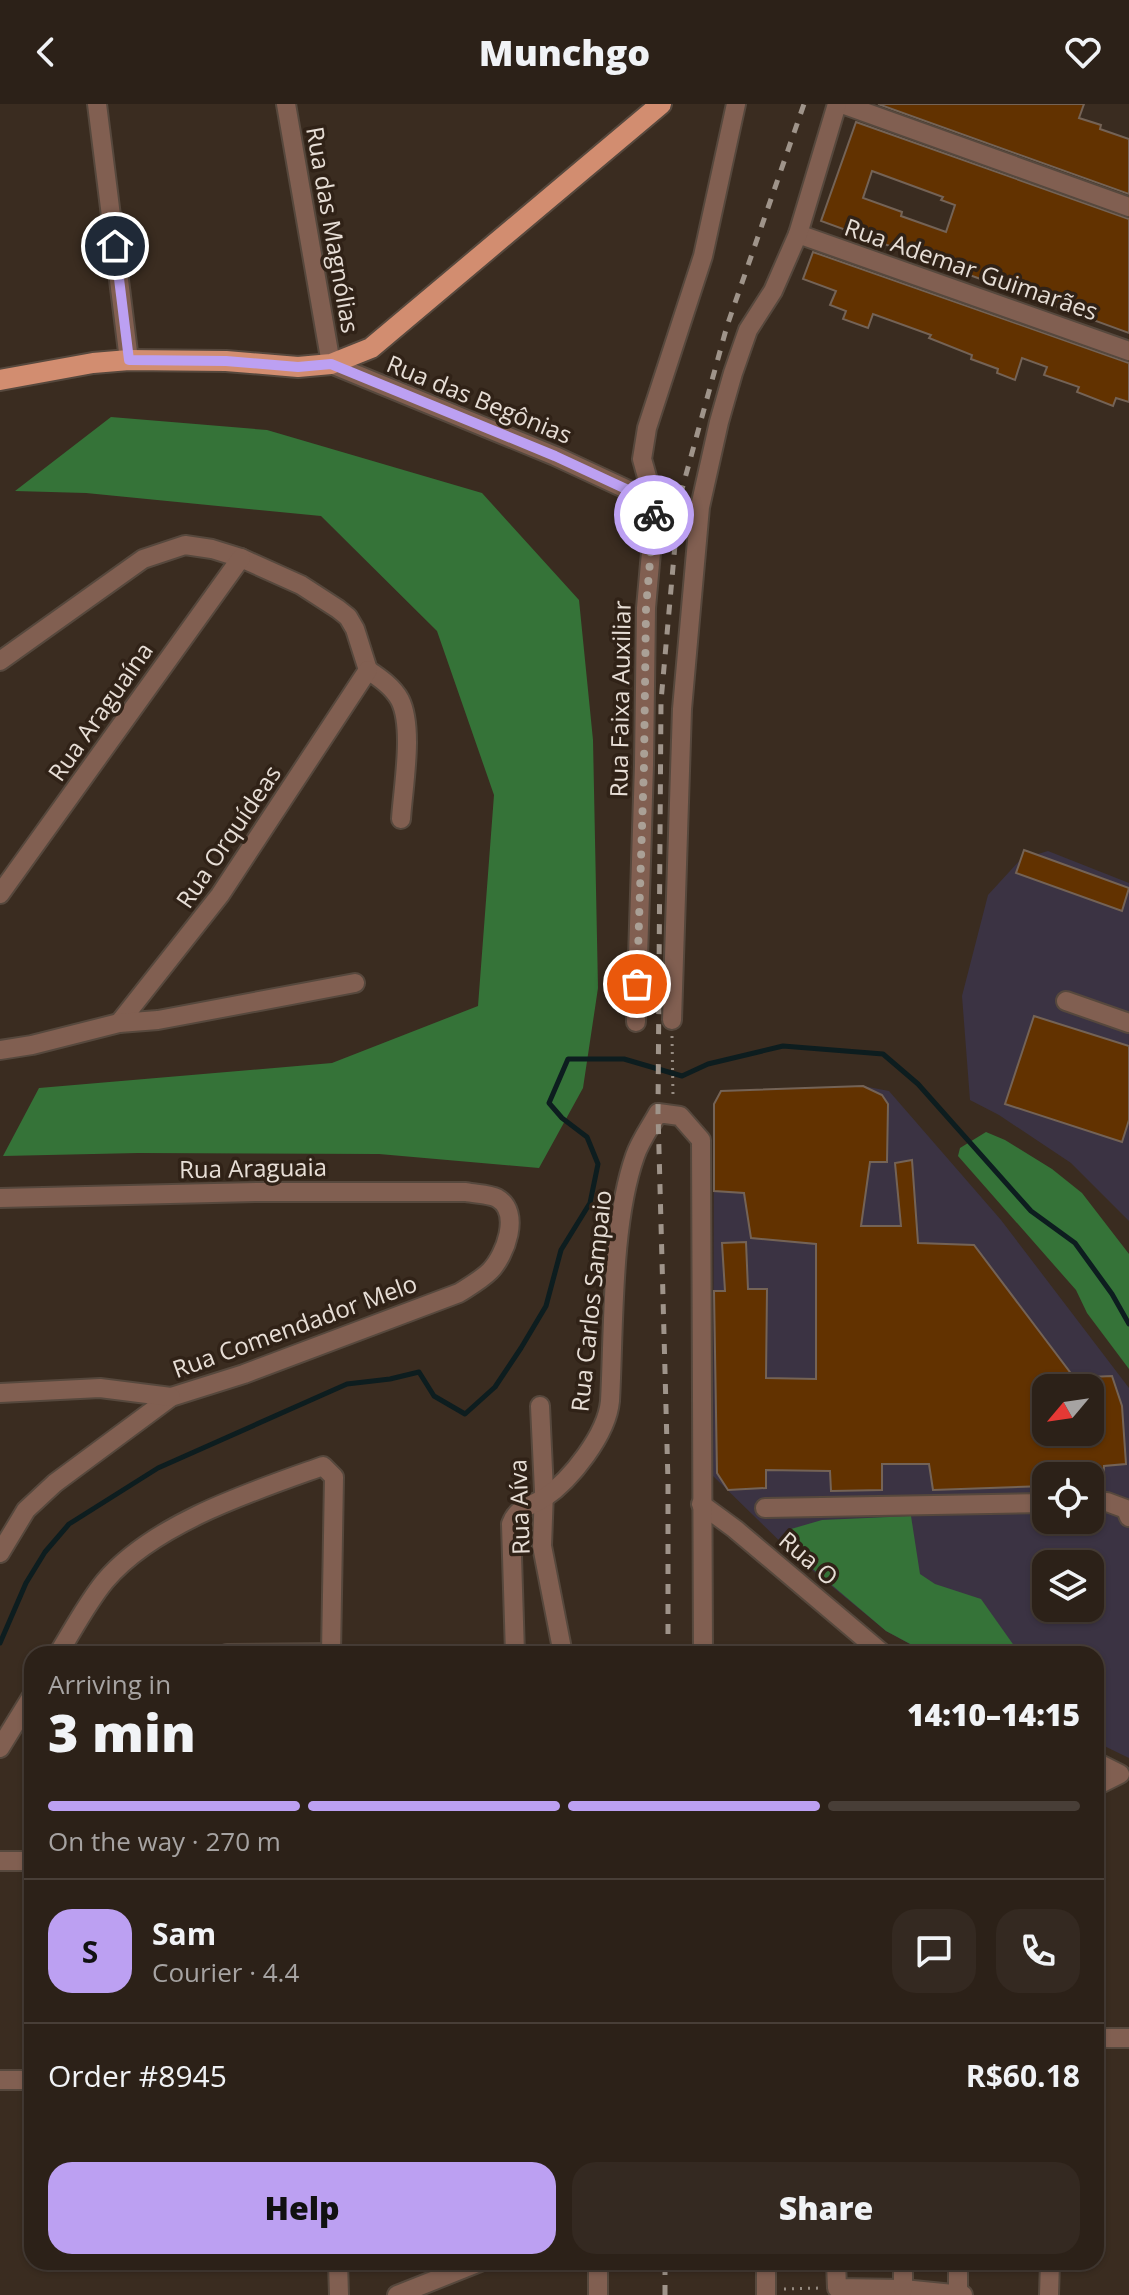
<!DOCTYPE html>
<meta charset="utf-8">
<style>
:root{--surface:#2c2118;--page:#342921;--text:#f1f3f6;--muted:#a6a3a2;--line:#483e37;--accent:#bca0f2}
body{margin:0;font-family:"Open Sans",sans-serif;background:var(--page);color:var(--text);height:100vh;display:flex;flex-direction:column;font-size:30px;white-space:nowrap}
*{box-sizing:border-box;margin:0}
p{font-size:26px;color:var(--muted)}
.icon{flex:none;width:44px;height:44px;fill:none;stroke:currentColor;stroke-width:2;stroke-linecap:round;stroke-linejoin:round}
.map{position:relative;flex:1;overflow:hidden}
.side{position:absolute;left:24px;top:1542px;width:1080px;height:624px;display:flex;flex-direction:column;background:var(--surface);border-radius:24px;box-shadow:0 2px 6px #0004,0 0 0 2px var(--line)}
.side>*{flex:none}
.needle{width:52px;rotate:241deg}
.buttons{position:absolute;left:1032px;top:1270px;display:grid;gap:16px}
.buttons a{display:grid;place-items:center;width:72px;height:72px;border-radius:16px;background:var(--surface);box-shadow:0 2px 6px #0004,0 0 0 2px var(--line);font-size:40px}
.pin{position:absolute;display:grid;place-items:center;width:68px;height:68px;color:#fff;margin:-34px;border:4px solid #fff;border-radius:50%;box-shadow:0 2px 8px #0007}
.courier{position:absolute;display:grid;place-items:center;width:80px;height:80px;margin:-40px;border:6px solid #bca0f2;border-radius:50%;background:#fff;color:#222;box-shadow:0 2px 10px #0007}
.summary em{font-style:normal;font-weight:800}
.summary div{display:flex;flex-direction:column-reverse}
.summary{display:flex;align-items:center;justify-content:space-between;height:136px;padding:0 24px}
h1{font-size:52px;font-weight:800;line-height:60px}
.bar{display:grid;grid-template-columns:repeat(4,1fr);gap:12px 8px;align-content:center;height:96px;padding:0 24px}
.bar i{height:10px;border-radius:6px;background:var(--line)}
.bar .selected{background:var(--accent)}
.bar p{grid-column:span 4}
.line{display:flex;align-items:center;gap:20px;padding:0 24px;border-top:2px solid var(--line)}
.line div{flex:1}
.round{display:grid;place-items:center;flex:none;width:84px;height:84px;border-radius:24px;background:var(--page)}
.cta{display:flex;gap:16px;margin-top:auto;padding:16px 24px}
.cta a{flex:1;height:92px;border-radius:24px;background:var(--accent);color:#111;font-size:32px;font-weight:800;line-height:92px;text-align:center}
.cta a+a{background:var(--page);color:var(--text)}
header{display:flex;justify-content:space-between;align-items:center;height:104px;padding:0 24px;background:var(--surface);font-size:36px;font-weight:800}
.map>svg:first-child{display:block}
.industrial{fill:#3b3343;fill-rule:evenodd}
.forest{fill:#357338}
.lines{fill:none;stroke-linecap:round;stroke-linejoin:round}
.stream{stroke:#0d1d1f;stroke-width:5}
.building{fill:#623200;stroke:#746356;stroke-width:2;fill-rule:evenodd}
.minor-casing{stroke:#56483d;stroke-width:22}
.major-casing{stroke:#56483d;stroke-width:24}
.path{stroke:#978c82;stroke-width:3;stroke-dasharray:2 6;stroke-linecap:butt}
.minor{stroke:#815f51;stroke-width:18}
.major{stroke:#d28d70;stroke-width:20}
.rail{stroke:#9f948a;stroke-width:5;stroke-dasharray:10 10;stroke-linecap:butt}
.done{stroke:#aaa096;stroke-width:8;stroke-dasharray:0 14.4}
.route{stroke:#bca0f2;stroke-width:10}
.labels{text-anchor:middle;stroke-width:7;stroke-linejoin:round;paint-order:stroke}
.street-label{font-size:24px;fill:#e7ded6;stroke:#302217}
</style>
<header><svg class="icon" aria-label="back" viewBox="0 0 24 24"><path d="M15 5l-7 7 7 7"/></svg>Munchgo<svg class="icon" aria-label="heart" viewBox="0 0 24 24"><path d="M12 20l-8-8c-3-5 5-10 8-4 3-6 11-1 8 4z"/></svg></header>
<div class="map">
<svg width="1129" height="2191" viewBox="0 0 1129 2191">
<rect width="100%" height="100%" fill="#3a2c20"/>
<g class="industrial">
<polygon points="1048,747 1129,779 1129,1117 1071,1059 999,1011 970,996 962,892 988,791 1021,755"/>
<path d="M863 982 889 987 1001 1116 1129 1284V1654L1096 1638V1550H928L886 1527 795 1452 713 1372 714 1000 721 987ZM1046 1284H1090V1328H1046ZM1046 1372H1090V1416H1046ZM1046 1460H1090V1504H1046Z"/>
</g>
<g class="forest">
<polygon points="111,313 267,326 482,389 579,496 593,636 598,884 583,984 539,1064 379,1050 138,1049 3,1052 39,984 332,959 478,902 494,691 437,527 321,412 86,389 15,387"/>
<polygon points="986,1028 1005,1036 1052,1065 1082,1089 1129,1150 1129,1265 1087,1209 1076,1186 958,1052 960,1044"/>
<polygon points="911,1412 920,1470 935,1480 981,1495 1020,1550 929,1550 886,1527 781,1438 791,1425 822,1416"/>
</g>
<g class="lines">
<polyline class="stream" points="0,1539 26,1479 45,1448 69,1420 158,1364 347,1280 390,1275 419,1268 434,1292 465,1310 495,1283 521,1244 546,1202 561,1146 590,1099 598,1060 587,1033 562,1014 549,999 568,955 624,955 682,972 708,960 783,942 883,950 918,980 1031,1107 1075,1139 1112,1190 1129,1220"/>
</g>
<g class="building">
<polygon points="878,0 1084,0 1079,14 1101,21 1100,25 1129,35 1129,90"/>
<path d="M856 18 1129 115V229L821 117ZM872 67 943 93 941 96 955 101 946 128 901 112 902 108 863 94Z"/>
<polygon points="813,148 1129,259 1129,298 1116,294 1113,302 1077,288 1079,283 1044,271 1047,263 1022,254 1015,276 997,269 998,265 971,255 972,251 929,234 931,231 873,210 868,224 843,215 846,207 830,201 836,187 803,175"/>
<polygon points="1024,746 1129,784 1122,807 1016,769"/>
<polygon points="1034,912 1129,942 1129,1016 1122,1038 1005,1000"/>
<polygon points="863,982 882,991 888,1000 887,1058 870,1058 861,1122 901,1122 895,1059 912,1056 918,1139 974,1141 1082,1284 1046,1284 1046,1328 1090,1328 1090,1273 1112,1272 1122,1302 1126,1360 1104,1362 1103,1380 1090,1381 1090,1372 1046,1372 1046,1382 933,1386 929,1360 882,1360 882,1386 831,1387 830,1367 766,1366 766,1384 728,1386 717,1369 714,1187 725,1187 722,1139 746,1138 748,1185 767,1185 766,1274 816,1275 816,1140 751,1134 744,1089 714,1087 714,1000 721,987"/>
</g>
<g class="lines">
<g class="minor-casing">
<g id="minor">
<polyline points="97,0 129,256"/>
<polyline points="286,0 331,260 555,352 654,398"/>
<polyline points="842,0 1129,103"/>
<polyline points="798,130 1129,247"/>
<polyline points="654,409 674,403"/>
<polyline points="0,557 143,455 185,441 212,445 241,454 301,481 338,505 348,513 355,525 368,566"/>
<path d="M368 566C380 574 393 583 400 596 414 624 403 683 401 715"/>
<polyline points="0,790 241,454"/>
<polyline points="1066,897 1129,919"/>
<polyline points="672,916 682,605 700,403 719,318 733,269 748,226 773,187 798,130 837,0"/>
<polyline points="636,918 644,661 646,504 654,415 654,398 642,355 647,324 703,152 736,0"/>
<polyline points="119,919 220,791 368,566"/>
<polyline points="0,946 32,941 119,919 158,916 355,879"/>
<path d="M0 1094 257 1088H466C476 1090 489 1090 497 1094 522 1108 505 1152 490 1167 481 1176 470 1182 459 1189L244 1270 171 1293 55 1379 26 1406 0 1449"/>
<polyline points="0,1289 100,1284 171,1293"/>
<polyline points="540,1302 544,1387 542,1442 563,1550"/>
<polyline points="1090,1398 1107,1398 1126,1405 1129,1413"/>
<polyline points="701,1400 735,1425 883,1550"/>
<polyline points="765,1404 1046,1399"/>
<path d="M58 1550C73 1526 87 1499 105 1477 154 1419 253 1387 323 1362L334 1373 331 1550"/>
<polyline points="227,1550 331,1549"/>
<path d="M515 1550 511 1420C517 1403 530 1403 544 1394 571 1376 607 1330 610 1297 614 1224 611 1120 635 1052 640 1037 651 1022 658 1009L680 1012 701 1036 703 1550"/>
<polyline points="0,1644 32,1592"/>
<polyline points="1096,1658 1120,1670 1096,1682"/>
<polyline points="0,1757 32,1757"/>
<polyline points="1096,1934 1129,1934"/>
<polyline points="0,1976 32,1976"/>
<polyline points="338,2158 339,2191"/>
<polyline points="766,2158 766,2191"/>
<polyline points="836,2158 837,2184 903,2185 963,2191"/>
<polyline points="903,2185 903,2158"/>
<polyline points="958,2190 958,2158"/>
<polyline points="397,2191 480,2158"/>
<polyline points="598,2191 598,2158"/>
<polyline points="1049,2191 1050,2158"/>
</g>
</g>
<g class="major-casing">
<polyline id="major" points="0,276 93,259 129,256 226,257 298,263 331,260 371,244 661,0"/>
</g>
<g class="path">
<polyline points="672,932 673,992"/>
<polyline points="784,2185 821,2184"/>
</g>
<use href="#minor" class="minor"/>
<use href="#major" class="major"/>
<g class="rail">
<polyline points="668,1550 668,1378 658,1009 661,597 679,396 727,222 804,0"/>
<polyline points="665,2191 665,2158"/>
</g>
</g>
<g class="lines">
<polyline class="done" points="637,880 644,661 646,504 654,411"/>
<polyline class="route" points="115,142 129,256 226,257 298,263 331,260 555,352 654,398 654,411"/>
</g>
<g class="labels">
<g class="street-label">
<text transform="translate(332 126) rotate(80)" y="8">Rua das Magnólias</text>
<text transform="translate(971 166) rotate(19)" y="8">Rua Ademar Guimarães</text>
<text transform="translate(479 296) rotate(22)" y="8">Rua das Begônias</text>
<text transform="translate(621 595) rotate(-89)" y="8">Rua Faixa Auxiliar</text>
<text transform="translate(101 608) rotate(-55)" y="8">Rua Araguaína</text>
<text transform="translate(229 733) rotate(-56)" y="8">Rua Orquídeas</text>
<text transform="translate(253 1065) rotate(-1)" y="8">Rua Araguaia</text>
<text transform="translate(592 1197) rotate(-84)" y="8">Rua Carlos Sampaio</text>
<text transform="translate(295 1223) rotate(-20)" y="8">Rua Comendador Melo</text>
<text transform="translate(520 1403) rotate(-92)" y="8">Rua Aíva</text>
<text transform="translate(808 1455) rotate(40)" y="8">Rua O</text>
</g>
</g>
</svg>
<div class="buttons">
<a><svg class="needle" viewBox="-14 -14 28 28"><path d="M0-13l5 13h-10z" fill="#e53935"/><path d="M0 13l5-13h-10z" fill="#a6a3a2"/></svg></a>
<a><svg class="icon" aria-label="locate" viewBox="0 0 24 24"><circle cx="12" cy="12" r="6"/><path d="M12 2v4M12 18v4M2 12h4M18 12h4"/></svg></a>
<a><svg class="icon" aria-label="layers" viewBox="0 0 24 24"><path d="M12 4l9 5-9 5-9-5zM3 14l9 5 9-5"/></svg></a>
</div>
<div class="pin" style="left:637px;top:880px;background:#ea580c"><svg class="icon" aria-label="bag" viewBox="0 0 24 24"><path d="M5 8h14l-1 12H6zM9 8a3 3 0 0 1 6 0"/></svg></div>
<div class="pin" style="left:115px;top:142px;background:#1f2937"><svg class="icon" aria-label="home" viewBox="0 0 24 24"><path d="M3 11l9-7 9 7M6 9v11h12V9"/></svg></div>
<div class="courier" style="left:654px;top:411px"><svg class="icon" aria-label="bike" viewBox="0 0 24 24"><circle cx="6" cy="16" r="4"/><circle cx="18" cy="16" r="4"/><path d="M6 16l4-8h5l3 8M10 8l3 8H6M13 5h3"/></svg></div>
<section class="side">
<div class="summary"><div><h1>3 min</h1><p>Arriving in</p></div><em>14:10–14:15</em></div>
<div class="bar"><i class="selected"></i><i class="selected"></i><i class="selected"></i><i></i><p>On the way · 270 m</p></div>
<div class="line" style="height:144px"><b class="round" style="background:var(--accent);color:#111">S</b><div><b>Sam</b><p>Courier · 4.4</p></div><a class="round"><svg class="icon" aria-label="chat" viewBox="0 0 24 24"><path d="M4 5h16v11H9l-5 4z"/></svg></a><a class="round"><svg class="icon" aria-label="phone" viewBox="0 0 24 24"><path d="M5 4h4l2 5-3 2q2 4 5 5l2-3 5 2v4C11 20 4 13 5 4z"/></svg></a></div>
<div class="line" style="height:104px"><div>Order #8945</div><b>R$60.18</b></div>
<div class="cta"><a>Help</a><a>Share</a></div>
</section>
</div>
